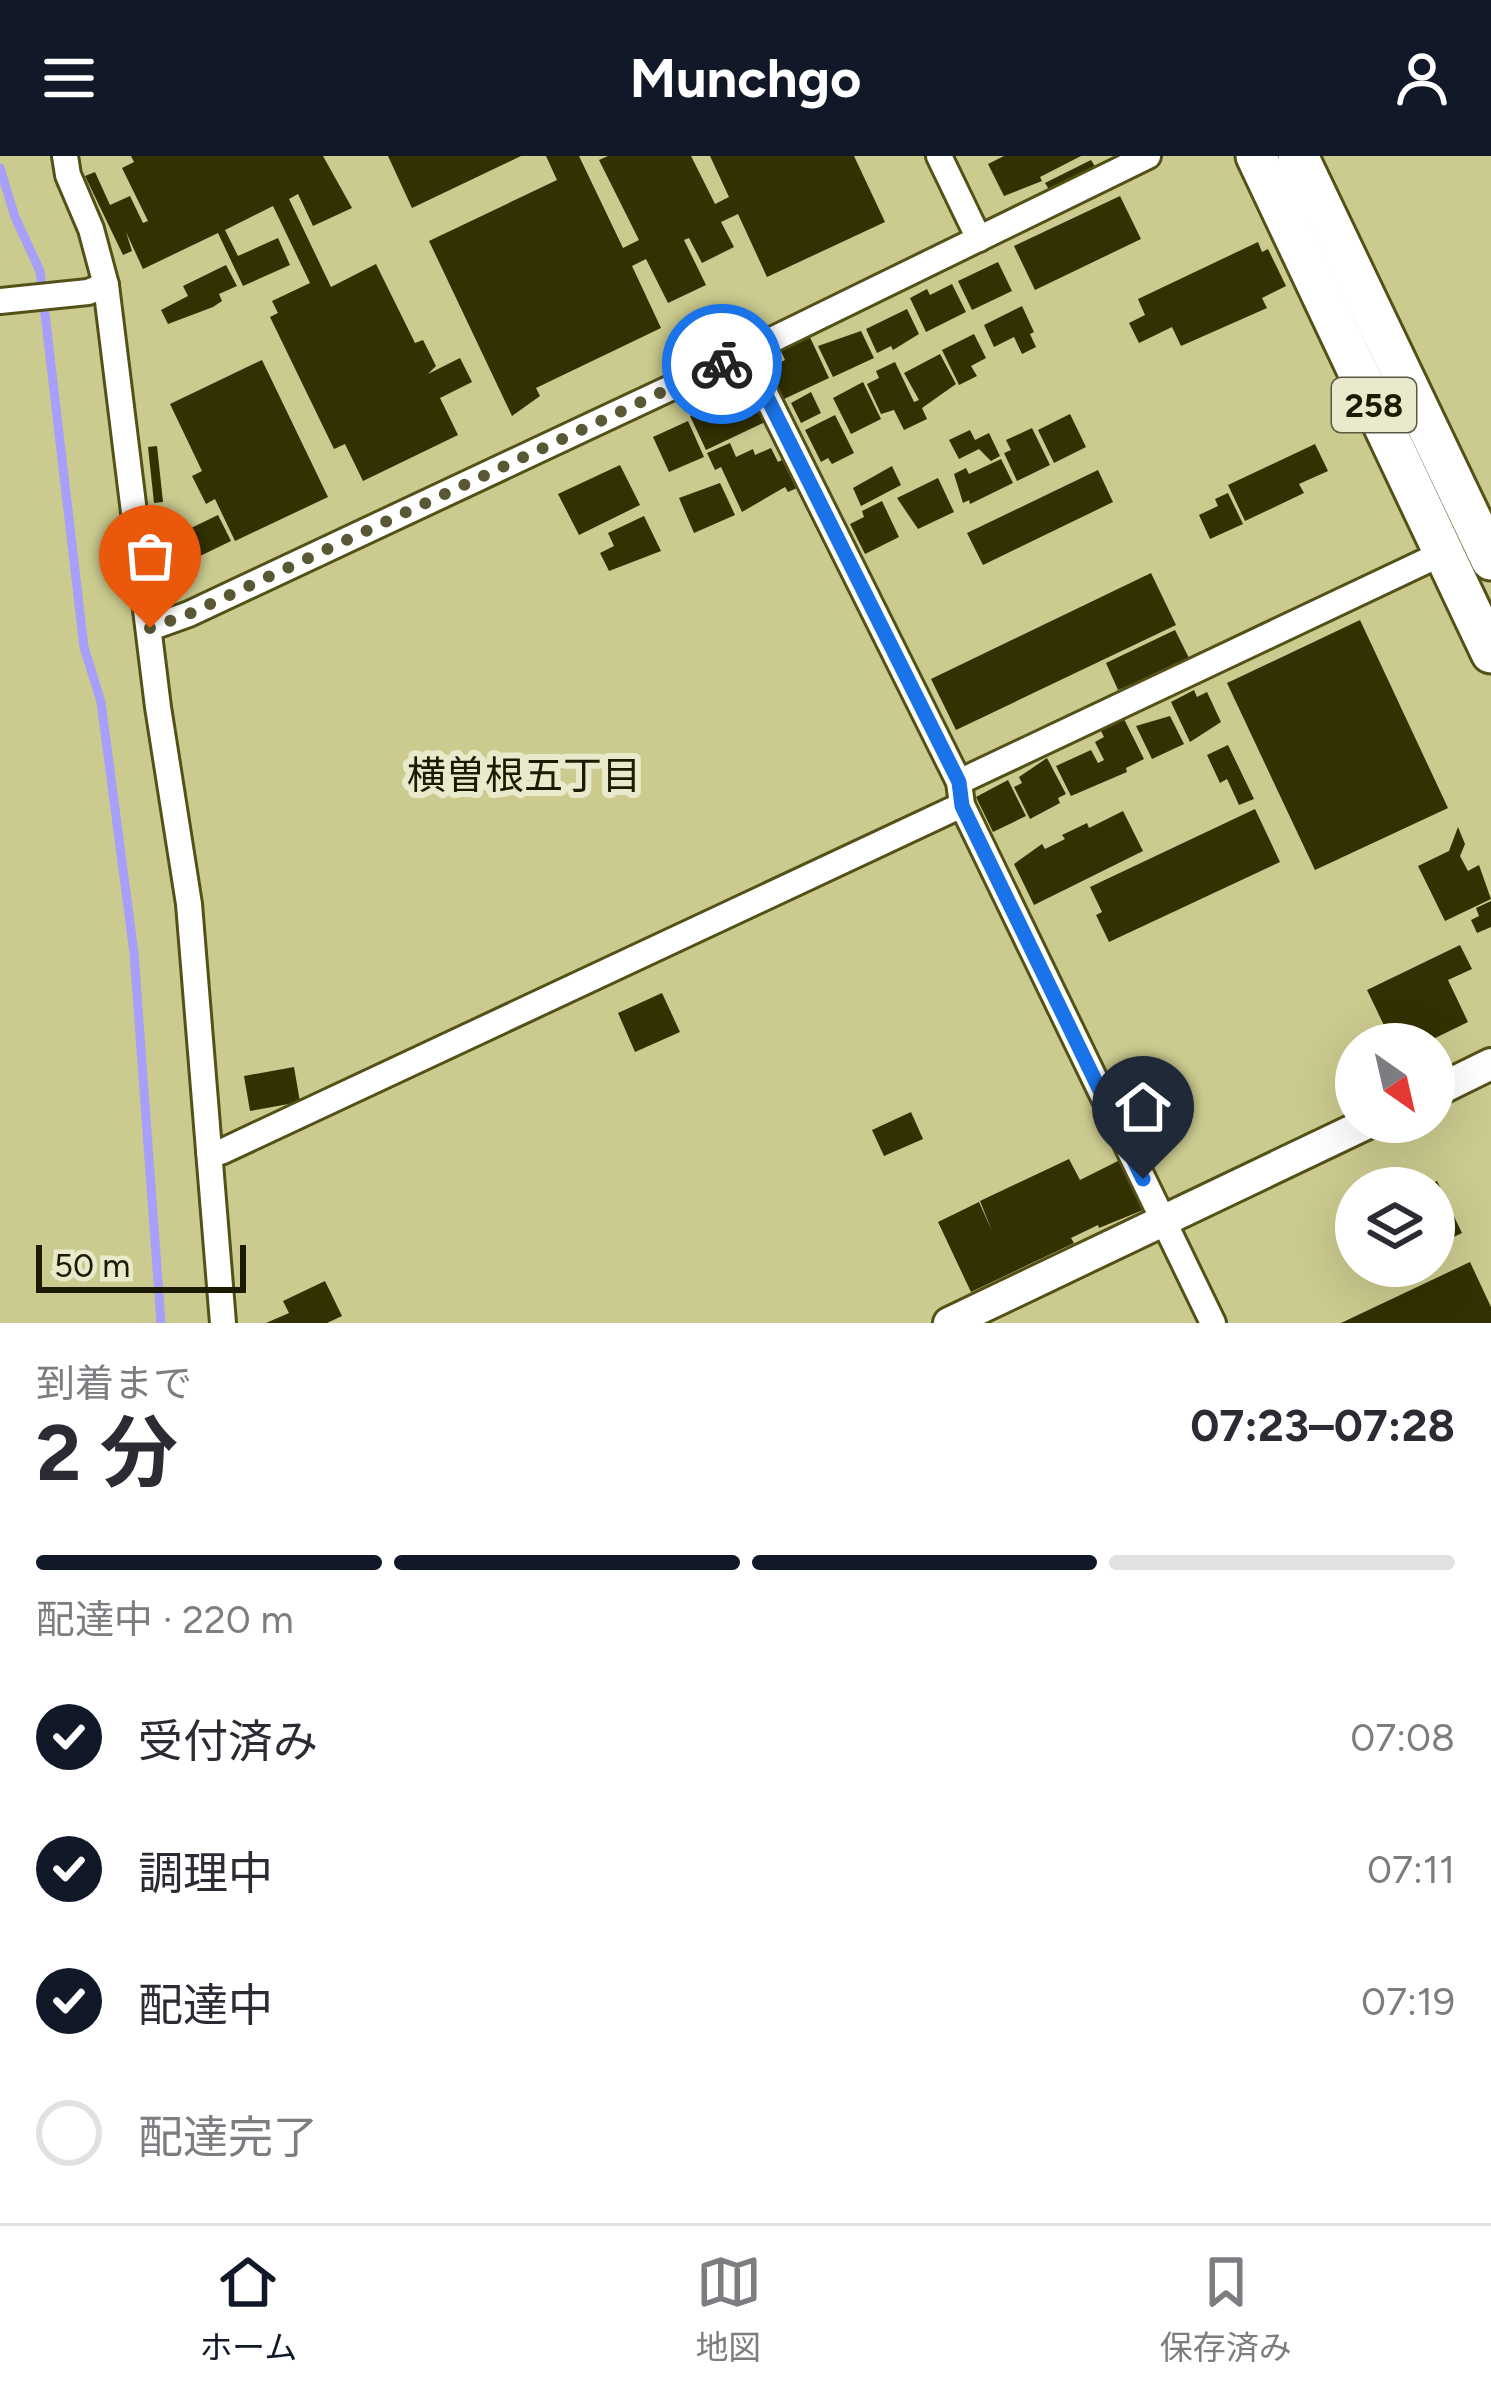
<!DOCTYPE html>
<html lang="ja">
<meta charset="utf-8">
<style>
:root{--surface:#fff;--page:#f2f2f3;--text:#2b2b33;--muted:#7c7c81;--line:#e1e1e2;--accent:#111827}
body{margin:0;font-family:Figtree,"Noto Sans JP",sans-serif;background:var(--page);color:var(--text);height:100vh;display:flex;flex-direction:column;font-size:45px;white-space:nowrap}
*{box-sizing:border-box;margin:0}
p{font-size:39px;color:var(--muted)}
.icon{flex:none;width:66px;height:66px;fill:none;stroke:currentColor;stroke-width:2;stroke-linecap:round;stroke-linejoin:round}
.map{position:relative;height:1167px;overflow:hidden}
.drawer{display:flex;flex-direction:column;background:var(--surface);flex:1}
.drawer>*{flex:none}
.needle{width:78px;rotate:146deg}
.tools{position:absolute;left:1335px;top:867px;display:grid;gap:24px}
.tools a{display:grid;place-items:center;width:120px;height:120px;border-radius:50%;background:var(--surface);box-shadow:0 12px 48px #0002;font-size:60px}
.scale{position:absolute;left:36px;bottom:30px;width:210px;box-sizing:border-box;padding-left:12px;border:6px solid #1b1a03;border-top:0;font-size:33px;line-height:42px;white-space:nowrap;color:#1b1a03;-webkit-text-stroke:9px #e9e9cb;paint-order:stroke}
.pin{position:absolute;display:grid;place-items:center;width:102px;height:102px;color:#fff;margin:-123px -51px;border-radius:50% 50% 50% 0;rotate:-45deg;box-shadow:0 0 12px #0007}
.pin .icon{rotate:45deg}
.courier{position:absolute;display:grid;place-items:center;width:120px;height:120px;margin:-60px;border:9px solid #1a73e8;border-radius:50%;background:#fff;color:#222;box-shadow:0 3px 15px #0007}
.summary em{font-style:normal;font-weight:700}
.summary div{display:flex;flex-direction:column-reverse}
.summary{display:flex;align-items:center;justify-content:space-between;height:204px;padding:0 36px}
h1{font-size:78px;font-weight:700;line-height:90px}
.bar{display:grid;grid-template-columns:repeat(4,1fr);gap:18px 12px;align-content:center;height:144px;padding:0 36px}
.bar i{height:15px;border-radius:9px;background:var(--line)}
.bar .on{background:var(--accent)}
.bar p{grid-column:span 4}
ol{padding:0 36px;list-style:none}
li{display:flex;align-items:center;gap:36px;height:132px}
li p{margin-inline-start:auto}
li .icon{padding:12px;border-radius:50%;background:var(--accent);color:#fff;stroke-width:4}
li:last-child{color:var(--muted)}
li i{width:66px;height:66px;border:6px solid var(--line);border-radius:50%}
header{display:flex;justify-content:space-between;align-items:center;height:156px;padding:0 36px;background:var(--accent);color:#fff;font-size:54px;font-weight:700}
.dock{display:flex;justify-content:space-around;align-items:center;height:168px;border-top:3px solid var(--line);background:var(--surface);font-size:33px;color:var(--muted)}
.dock a{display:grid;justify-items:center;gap:6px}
.dock .on{color:var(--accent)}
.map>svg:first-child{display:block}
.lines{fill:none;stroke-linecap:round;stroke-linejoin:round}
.stream{stroke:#a79ff9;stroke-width:9}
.building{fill:#333101}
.minor-casing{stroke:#535117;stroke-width:30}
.tertiary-casing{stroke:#535117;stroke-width:36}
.trunk-casing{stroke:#535117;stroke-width:45}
.minor{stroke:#fff;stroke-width:24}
.tertiary{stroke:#fff;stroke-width:30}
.trunk{stroke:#fff;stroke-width:39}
.done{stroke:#595834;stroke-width:12;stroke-dasharray:0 21.6}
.route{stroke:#1a73e8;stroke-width:15}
.labels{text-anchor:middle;stroke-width:12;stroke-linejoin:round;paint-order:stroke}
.shield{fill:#e9e9cb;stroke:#59583f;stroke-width:3}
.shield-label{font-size:33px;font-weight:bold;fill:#1b1a03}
.neighbourhood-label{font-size:39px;fill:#1b1a03;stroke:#e9e9cb}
</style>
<header><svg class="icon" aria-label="menu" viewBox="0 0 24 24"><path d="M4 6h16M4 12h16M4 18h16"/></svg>Munchgo<svg class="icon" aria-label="person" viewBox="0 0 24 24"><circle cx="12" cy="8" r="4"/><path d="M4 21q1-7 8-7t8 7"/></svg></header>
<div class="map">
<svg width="1491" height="1167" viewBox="0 0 1491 1167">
<rect width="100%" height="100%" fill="#cbca8f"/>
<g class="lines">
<polyline class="stream" points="0,12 15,61 40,115 84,491 101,546 134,797 161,1167"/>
</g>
<g class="building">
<polygon points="131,0 323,0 352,52 313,70 298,38 289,43 331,131 376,108 415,187 423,184 436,210 428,218 460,202 472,226 440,242 458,279 363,325 345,288 334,293 270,161 278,157 272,145 310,127 273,50 225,74 238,100 278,82 290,109 243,130 218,77 143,113 126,76 132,95 123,99 85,20 95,16 110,49 130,40 143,67 148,65 122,12 134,6"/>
<polygon points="388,0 521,0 412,52"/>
<polygon points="546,0 579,0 623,92 639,84 599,4 608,0 691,0 715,48 729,41 710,0 854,0 885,66 767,121 738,58 721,66 734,91 702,107 689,82 684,84 706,129 668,147 646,103 632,110 661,172 536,232 540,240 512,260 429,85 557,24"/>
<polygon points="1004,0 1081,0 1040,21 1042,25 1004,40 988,8"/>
<polygon points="1091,4 1096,12 1050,35 1045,27"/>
<polygon points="1120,40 1141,83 1035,134 1014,90"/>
<polygon points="1258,86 1262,96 1268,93 1286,130 1262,142 1267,152 1181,190 1172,171 1139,187 1129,167 1145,159 1138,143"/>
<polygon points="998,106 1012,135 972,154 958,125"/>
<polygon points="226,109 237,130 219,138 222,145 213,151 168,168 161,154 188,140 183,130"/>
<polygon points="952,128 966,156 926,176 910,142 927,133 930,139"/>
<polygon points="1022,150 1034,176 1030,178 1036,191 1022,198 1014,181 994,191 984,169"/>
<polygon points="907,153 919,178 893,194 891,190 877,197 866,173"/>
<polygon points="861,175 874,202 833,221 818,190"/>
<polygon points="808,177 829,222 784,243 773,221 781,217 777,208 785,204 779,191"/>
<polygon points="974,178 986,202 971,210 977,220 959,229 942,194"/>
<polygon points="940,198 956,228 922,252 927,263 904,274 894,254 881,258 867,228 879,222 876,215 895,206 914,246 919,244 904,217"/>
<polygon points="262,204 328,341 235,385 215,343 206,348 192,320 202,315 170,248"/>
<polygon points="751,226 769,264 706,294 690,260 708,252 705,247"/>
<polygon points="863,226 881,263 851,278 833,242"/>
<polygon points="811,236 821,257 801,267 791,247"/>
<polygon points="1070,258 1086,291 1054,307 1038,274"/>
<polygon points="835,259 854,297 832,308 828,302 821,306 805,274"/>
<polygon points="688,265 704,301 669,316 653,281"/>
<polygon points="1032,272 1050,309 1017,325 1004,297 1011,294 1006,284"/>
<polygon points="970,274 975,284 989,277 1000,300 991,305 979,293 959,303 949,284"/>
<polygon points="730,287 736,301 753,293 755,299 771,292 778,306 786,302 799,331 788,336 785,331 742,356 721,311 715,314 707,297"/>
<polygon points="1315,288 1328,315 1299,328 1304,337 1245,365 1228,329"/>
<polygon points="157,290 163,346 154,347 148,291"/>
<polygon points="1001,303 1013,327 970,348 969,344 963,347 954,318 966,312 969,318"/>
<polygon points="620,309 640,349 579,379 558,338"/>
<polygon points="892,310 901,329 861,350 853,332"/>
<polygon points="1098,314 1113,346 983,409 967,377"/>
<polygon points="938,322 954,356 918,373 897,342"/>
<polygon points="720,327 735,359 694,377 679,342"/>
<polygon points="1228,337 1243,368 1210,383 1199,359 1218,350 1215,343"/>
<polygon points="882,345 899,381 865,398 850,368 864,361 862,355"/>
<polygon points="218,359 231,385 198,401 185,375"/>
<polygon points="644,360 661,395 609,415 600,397 614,390 608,377"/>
<polygon points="1151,417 1176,469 956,574 931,523"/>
<polygon points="1360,464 1448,652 1315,714 1227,527"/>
<polygon points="1175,474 1190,504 1118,534 1106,507"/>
<polygon points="1194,534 1197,541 1207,536 1221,566 1190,586 1171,546"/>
<polygon points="1122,559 1144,603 1126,612 1127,616 1071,640 1056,610 1091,594 1098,607 1104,604 1095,586 1104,581 1099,571"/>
<polygon points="1170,560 1184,588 1152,603 1136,570"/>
<polygon points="1228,589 1254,643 1239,649 1227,623 1220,627 1207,599"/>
<polygon points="1047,602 1066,638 1058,642 1060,647 1030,663 1014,631 1022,627 1019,621"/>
<polygon points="1008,624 1026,660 993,676 976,641"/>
<polygon points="1255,653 1280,706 1109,786 1096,759 1102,756 1090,731"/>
<polygon points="1123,655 1143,695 1034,749 1014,708 1042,688 1045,693 1065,683 1062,679 1087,667 1089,672"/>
<polygon points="1458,671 1465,688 1460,700 1468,715 1479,709 1491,743 1445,765 1418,710 1449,695"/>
<polygon points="1491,745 1491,771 1477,777 1471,764 1479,760 1476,752"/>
<polygon points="1460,789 1472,813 1448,824 1468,866 1423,888 1393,888 1367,834"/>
<polygon points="662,837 680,876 635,896 618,857"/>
<polygon points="294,911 300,946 250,955 244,920"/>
<polygon points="911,956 923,983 884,1000 872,974"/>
<polygon points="1124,1002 1148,1052 1099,1072 1098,1069 1071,1082 1074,1087 971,1136 938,1066 979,1046 992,1075 980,1045 1069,1003 1080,1024"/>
<polygon points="1437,1025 1462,1077 1439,1088 1434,1078 1434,1032 1422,1032"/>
<polygon points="1470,1106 1491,1151 1491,1167 1341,1167"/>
<polygon points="325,1125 342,1160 327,1167 266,1167 289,1157 283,1145"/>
</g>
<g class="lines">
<g class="minor-casing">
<g id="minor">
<polyline points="65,0 68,19 91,73 106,129 158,551 189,748 223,1167"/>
<polyline points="939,0 979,83"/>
<polyline points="0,145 88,136 106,129"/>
<polyline points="745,197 959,626 962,649 1213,1167"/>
<polyline points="150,472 189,458 745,197 1148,0"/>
<polyline points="959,626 1443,397"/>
<polyline points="209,996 221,996 962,649"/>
</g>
</g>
<g class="tertiary-casing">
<g id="tertiary">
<polyline points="1434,936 1491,908"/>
<polyline points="949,1167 1370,966"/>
</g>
</g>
<g class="trunk-casing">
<g id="trunk">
<polyline points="1256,0 1491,497"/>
<polyline points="1298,0 1491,404"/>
</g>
</g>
<use href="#minor" class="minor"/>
<use href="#tertiary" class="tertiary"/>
<use href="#trunk" class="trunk"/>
</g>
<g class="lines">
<polyline class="done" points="150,472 189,458 722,208"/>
<polyline class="route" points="722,208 745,197 959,626 962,650 1143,1023"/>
</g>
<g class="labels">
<rect class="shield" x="1332" y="222" width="84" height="54" rx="9"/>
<g class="shield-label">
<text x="1374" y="261">258</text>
</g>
<g class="neighbourhood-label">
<text x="524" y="633">横曽根五丁目</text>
</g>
</g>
</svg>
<div class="tools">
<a><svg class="needle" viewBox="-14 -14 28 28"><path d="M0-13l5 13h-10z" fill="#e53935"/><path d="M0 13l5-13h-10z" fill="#7c7c81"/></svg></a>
<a><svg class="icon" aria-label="layers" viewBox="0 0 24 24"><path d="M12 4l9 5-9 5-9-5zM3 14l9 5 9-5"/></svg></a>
</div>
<div class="scale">50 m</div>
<div class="pin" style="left:150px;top:472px;background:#ea580c"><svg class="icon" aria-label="bag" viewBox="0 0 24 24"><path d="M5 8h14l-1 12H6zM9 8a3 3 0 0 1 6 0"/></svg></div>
<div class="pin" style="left:1143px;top:1023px;background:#1f2937"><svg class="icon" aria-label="home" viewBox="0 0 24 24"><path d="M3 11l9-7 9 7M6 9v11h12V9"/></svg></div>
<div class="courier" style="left:722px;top:208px"><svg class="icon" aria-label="bike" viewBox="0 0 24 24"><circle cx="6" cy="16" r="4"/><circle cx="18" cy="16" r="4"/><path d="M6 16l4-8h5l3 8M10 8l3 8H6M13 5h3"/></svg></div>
</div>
<section class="drawer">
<div class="summary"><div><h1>2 分</h1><p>到着まで</p></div><em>07:23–07:28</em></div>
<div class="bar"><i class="on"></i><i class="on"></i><i class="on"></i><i></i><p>配達中 · 220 m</p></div>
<ol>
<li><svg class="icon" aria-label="check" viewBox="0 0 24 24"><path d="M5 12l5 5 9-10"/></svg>受付済み<p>07:08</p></li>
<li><svg class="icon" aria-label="check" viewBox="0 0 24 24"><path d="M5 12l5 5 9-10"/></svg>調理中<p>07:11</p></li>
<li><svg class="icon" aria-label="check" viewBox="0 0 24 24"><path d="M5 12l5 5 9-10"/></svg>配達中<p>07:19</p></li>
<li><i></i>配達完了</li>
</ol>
</section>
<nav class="dock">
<a class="on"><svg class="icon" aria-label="home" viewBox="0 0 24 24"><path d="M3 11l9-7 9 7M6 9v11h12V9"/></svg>ホーム</a>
<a><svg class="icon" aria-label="map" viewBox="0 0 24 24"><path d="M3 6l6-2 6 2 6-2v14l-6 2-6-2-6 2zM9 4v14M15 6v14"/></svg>地図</a>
<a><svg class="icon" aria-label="saved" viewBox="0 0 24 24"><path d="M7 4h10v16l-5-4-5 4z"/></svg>保存済み</a>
</nav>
